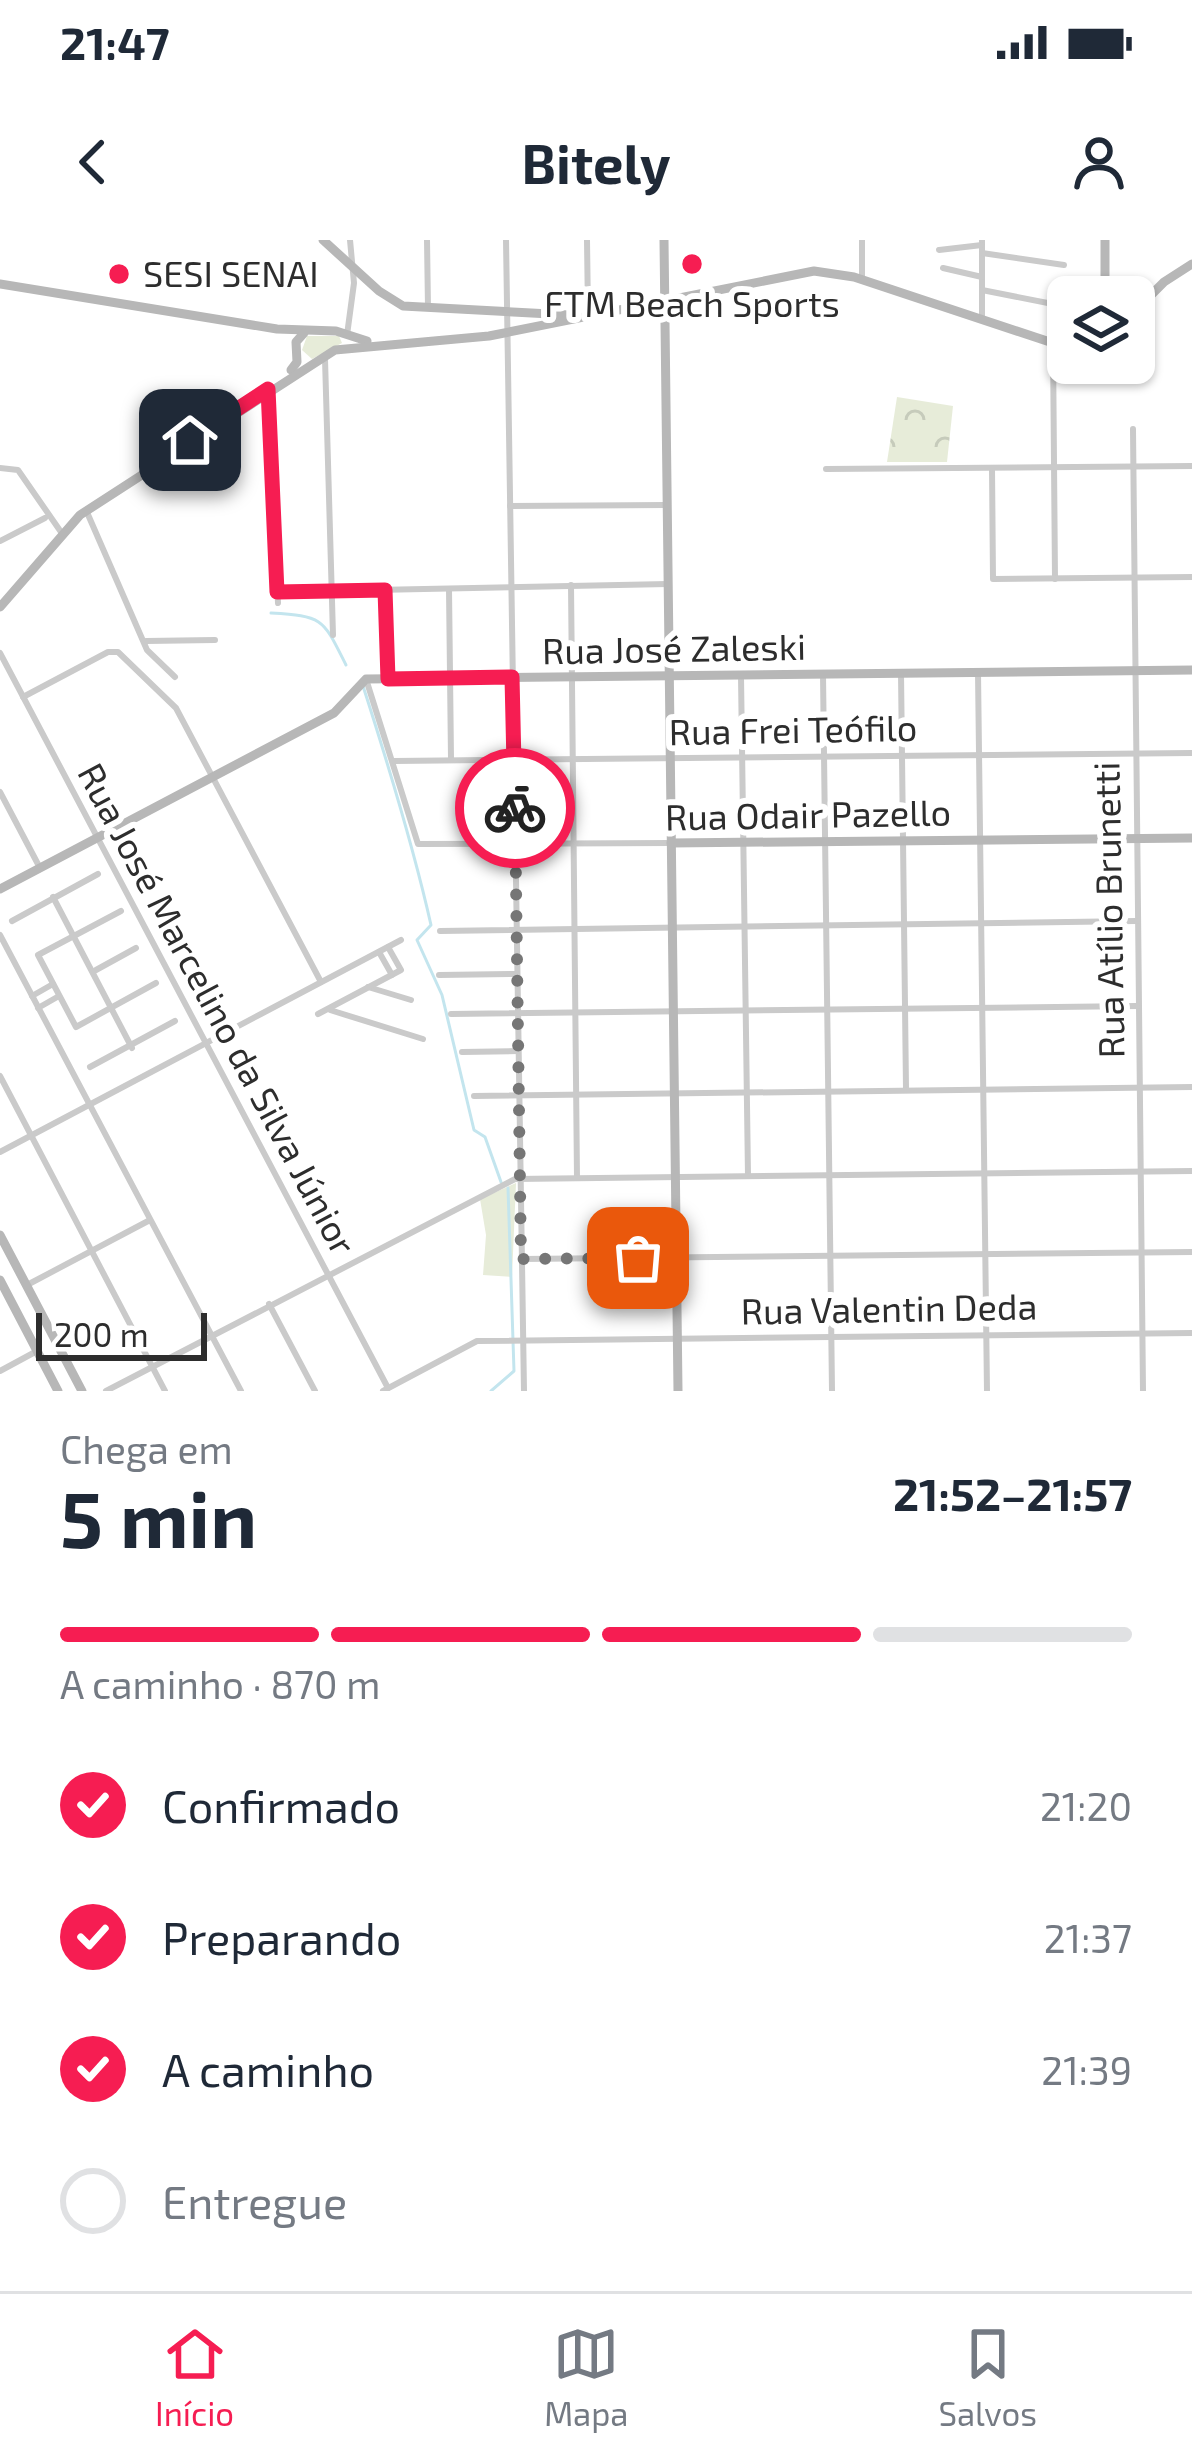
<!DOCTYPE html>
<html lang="pt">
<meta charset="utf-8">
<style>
:root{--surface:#fff;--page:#f2f2f3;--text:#1f2937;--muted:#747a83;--line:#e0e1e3;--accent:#f61d52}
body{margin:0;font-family:"Exo 2",sans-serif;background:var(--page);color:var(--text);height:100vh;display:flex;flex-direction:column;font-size:45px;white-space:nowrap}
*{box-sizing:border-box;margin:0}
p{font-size:39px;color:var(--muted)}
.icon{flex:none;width:66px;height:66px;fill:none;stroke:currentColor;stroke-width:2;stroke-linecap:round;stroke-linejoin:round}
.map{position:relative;height:1151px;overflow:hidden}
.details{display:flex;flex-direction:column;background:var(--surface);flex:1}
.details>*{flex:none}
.fabs{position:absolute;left:1047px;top:36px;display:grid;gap:24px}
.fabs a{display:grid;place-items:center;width:108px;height:108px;border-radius:18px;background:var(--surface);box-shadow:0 3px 9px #0004;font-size:60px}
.scale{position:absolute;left:36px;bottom:30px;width:171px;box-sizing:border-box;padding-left:12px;border:6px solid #2d2d2d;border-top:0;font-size:33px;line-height:42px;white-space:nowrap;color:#2d2d2d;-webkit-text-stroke:9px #fff;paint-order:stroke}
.pin{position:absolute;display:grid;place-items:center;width:102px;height:102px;color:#fff;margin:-51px;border-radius:24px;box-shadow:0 6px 18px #0006}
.courier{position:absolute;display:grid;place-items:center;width:120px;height:120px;margin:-60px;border:9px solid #f61d52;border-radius:50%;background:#fff;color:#222;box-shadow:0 3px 15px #0007}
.head em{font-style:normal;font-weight:700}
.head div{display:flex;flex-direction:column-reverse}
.head{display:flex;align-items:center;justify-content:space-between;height:204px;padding:0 60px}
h1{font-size:78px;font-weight:700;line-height:90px}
.bar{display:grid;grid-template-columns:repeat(4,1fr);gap:18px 12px;align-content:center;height:144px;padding:0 60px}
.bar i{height:15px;border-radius:9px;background:var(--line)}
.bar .active{background:var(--accent)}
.bar p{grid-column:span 4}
ol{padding:0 60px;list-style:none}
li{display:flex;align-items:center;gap:36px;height:132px}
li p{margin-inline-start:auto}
li .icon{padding:12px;border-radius:50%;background:var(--accent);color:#fff;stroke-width:4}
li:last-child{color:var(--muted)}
li i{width:66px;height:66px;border:6px solid var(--line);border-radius:50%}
.status{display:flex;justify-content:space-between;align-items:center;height:84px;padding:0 60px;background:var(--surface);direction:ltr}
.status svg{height:33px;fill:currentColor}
header{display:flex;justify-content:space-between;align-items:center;height:156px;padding:0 60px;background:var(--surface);font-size:54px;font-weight:700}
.tab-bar{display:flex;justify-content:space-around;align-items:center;height:168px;border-top:3px solid var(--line);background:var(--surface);font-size:33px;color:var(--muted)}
.tab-bar a{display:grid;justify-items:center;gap:6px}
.tab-bar .active{color:var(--accent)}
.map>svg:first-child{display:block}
.green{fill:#e7ecd9}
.forest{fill:url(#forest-crowns)}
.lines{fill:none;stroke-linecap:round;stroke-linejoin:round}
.stream{stroke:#c3e5ee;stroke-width:3}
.street{stroke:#cacaca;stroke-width:6}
.secondary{stroke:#b7b7b7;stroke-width:9}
.done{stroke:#767676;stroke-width:12;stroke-dasharray:0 21.6}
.route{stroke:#f61d52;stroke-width:15}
.poi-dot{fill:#f61d52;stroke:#fff;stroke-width:4.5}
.labels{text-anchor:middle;stroke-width:12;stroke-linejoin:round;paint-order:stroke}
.poi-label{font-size:36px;fill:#2d2d2d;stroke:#fff;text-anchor:start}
.street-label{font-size:36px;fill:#2d2d2d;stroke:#fff}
</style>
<div class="status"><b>21:47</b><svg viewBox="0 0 49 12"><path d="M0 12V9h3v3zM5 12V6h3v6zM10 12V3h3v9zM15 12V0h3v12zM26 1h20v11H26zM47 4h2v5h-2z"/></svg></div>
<header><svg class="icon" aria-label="back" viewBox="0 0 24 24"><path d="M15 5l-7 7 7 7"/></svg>Bitely<svg class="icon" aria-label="person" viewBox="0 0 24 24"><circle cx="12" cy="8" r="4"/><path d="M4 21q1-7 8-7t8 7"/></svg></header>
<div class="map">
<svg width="1192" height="1151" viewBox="0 0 1192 1151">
<defs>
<pattern id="forest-crowns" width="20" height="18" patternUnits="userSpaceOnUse" patternTransform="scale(3)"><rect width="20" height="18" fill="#e7ecd9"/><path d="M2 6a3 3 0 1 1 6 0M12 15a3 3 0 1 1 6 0" fill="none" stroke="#c6cbbb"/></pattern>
</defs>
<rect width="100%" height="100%" fill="#fff"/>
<g class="green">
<polygon points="307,96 339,96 342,103 312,119 302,110"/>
<polygon points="516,943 512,1037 483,1035 486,995 480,959"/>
</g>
<polygon class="forest" points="897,157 953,166 947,222 887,222"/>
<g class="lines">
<g class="stream">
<path d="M271 373C324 376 323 379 346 425"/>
<path d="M363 446C389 527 413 605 431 685L417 700 442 755 474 890 485 897 501 942"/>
<polyline points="491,1151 514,1131 508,948"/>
</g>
<g class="street">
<polyline points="427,0 428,68"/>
<polyline points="506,0 524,1151"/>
<polyline points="587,0 588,74"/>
<polyline points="862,0 862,38"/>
<polyline points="982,0 982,80"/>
<polyline points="939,10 982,5"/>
<polyline points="982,13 1064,25"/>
<polyline points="943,28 982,37"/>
<polyline points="982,50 1068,67"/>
<polyline points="347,95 354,43 350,0"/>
<polyline points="1053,105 1055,339"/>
<polyline points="325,119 333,395"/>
<polyline points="268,151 278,363"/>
<polyline points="1133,189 1143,1151"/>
<polyline points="0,228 18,230 61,292"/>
<polyline points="992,228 993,339 1192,337"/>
<polyline points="826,229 1192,226"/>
<polyline points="510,266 666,265"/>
<polyline points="86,270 147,410 175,437"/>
<polyline points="0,301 45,278"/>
<polyline points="571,345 577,938"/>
<polyline points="449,349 451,519"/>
<polyline points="385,350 389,439"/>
<polyline points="277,352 668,344"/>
<polyline points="146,401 215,400"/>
<polyline points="0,413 388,1148"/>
<polyline points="978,432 987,1151"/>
<polyline points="901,433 906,849"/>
<polyline points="823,434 832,1151"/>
<polyline points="741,436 748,936"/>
<polyline points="366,439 418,604 671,603"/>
<polyline points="23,457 108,412 118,412 176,468 321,742"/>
<polyline points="394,521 1192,513"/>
<polyline points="0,552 40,628"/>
<polyline points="53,657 132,808"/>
<polyline points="121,671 38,715 76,787 156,743"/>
<polyline points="12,681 98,634"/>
<polyline points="440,691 1136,681"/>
<polyline points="0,695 241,1151"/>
<polyline points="379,712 392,735"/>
<polyline points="96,730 136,708"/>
<polyline points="439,735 517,734"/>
<polyline points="368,747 411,760"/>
<polyline points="32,756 53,744"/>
<polyline points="38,768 59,756"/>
<polyline points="330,770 423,799"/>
<polyline points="318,774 401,730 388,707"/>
<polyline points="451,774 1137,766"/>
<polyline points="462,812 518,811"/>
<polyline points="90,827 175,781"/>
<polyline points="0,836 165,1151"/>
<polyline points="474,856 1192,847"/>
<polyline points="0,912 401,700"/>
<polyline points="522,1019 1192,1012"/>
<polyline points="27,1045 150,980"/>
<polyline points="269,1064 315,1151"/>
<polyline points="0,1131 37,1111"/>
<polyline points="106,1151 515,939 1192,931"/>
<polyline points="383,1151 477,1101 1192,1093"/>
</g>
<g class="secondary">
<polyline points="323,0 379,51 403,66 569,75"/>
<polyline points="664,0 678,1151"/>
<polyline points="1105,0 1105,57"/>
<polyline points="0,44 277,89 336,91 367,101"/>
<polyline points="1134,72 1164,42 1192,24"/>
<polyline points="291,130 297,122 296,102 304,93"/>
<polyline points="0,367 80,275 335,110 489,96 814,31 854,37 1068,108"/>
<polyline points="671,603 1192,598"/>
<polyline points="0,649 334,473 366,439 1192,430"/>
<polyline points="0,995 82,1151"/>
<polyline points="0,1040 58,1151"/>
</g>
</g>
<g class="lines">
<polyline class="done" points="515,568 521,1019 638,1018"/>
<polyline class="route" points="190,200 268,149 277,352 385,350 388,439 512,437 515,568"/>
</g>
<g class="poi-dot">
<circle cx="692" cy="24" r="12"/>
<circle cx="119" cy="34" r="12"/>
</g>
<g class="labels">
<g class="poi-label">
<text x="143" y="47">SESI SENAI</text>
<text x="692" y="77" text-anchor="middle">FTM Beach Sports</text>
</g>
<g class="street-label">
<text transform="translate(674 409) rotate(-1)" y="13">Rua José Zaleski</text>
<text transform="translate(793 490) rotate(-1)" y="13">Rua Frei Teófilo</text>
<text transform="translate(808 575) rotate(-1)" y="13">Rua Odair Pazello</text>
<text transform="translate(1109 670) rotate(-91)" y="13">Rua Atílio Brunetti</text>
<text transform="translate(217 769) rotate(62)" y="13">Rua José Marcelino da Silva Júnior</text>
<text transform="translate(889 1069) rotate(-1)" y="13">Rua Valentin Deda</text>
</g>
</g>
</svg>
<div class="fabs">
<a><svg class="icon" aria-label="layers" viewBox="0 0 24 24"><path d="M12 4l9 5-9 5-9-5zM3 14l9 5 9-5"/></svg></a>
</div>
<div class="scale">200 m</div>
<div class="pin" style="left:638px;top:1018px;background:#ea580c"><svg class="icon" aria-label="bag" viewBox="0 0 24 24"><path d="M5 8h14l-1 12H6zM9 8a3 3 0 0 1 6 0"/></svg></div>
<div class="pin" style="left:190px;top:200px;background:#1f2937"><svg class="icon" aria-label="home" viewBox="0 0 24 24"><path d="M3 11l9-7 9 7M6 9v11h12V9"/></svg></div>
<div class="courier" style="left:515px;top:568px"><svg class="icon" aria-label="bike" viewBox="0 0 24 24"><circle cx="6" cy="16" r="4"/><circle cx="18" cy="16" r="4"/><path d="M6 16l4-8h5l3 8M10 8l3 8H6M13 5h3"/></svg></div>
</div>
<section class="details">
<div class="head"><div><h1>5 min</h1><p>Chega em</p></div><em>21:52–21:57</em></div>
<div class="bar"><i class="active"></i><i class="active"></i><i class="active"></i><i></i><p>A caminho · 870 m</p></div>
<ol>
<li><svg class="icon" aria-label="check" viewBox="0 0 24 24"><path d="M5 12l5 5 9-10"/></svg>Confirmado<p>21:20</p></li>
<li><svg class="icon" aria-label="check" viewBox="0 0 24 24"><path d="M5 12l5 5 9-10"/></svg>Preparando<p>21:37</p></li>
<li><svg class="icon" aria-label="check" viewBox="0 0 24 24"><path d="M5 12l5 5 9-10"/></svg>A caminho<p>21:39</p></li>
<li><i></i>Entregue</li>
</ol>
</section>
<nav class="tab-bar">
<a class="active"><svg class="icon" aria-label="home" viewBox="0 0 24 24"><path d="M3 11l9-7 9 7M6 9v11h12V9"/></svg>Início</a>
<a><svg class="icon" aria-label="map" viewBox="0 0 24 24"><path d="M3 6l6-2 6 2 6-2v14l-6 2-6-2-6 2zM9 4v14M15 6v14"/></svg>Mapa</a>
<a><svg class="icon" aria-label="saved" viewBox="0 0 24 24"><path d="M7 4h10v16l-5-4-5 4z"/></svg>Salvos</a>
</nav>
